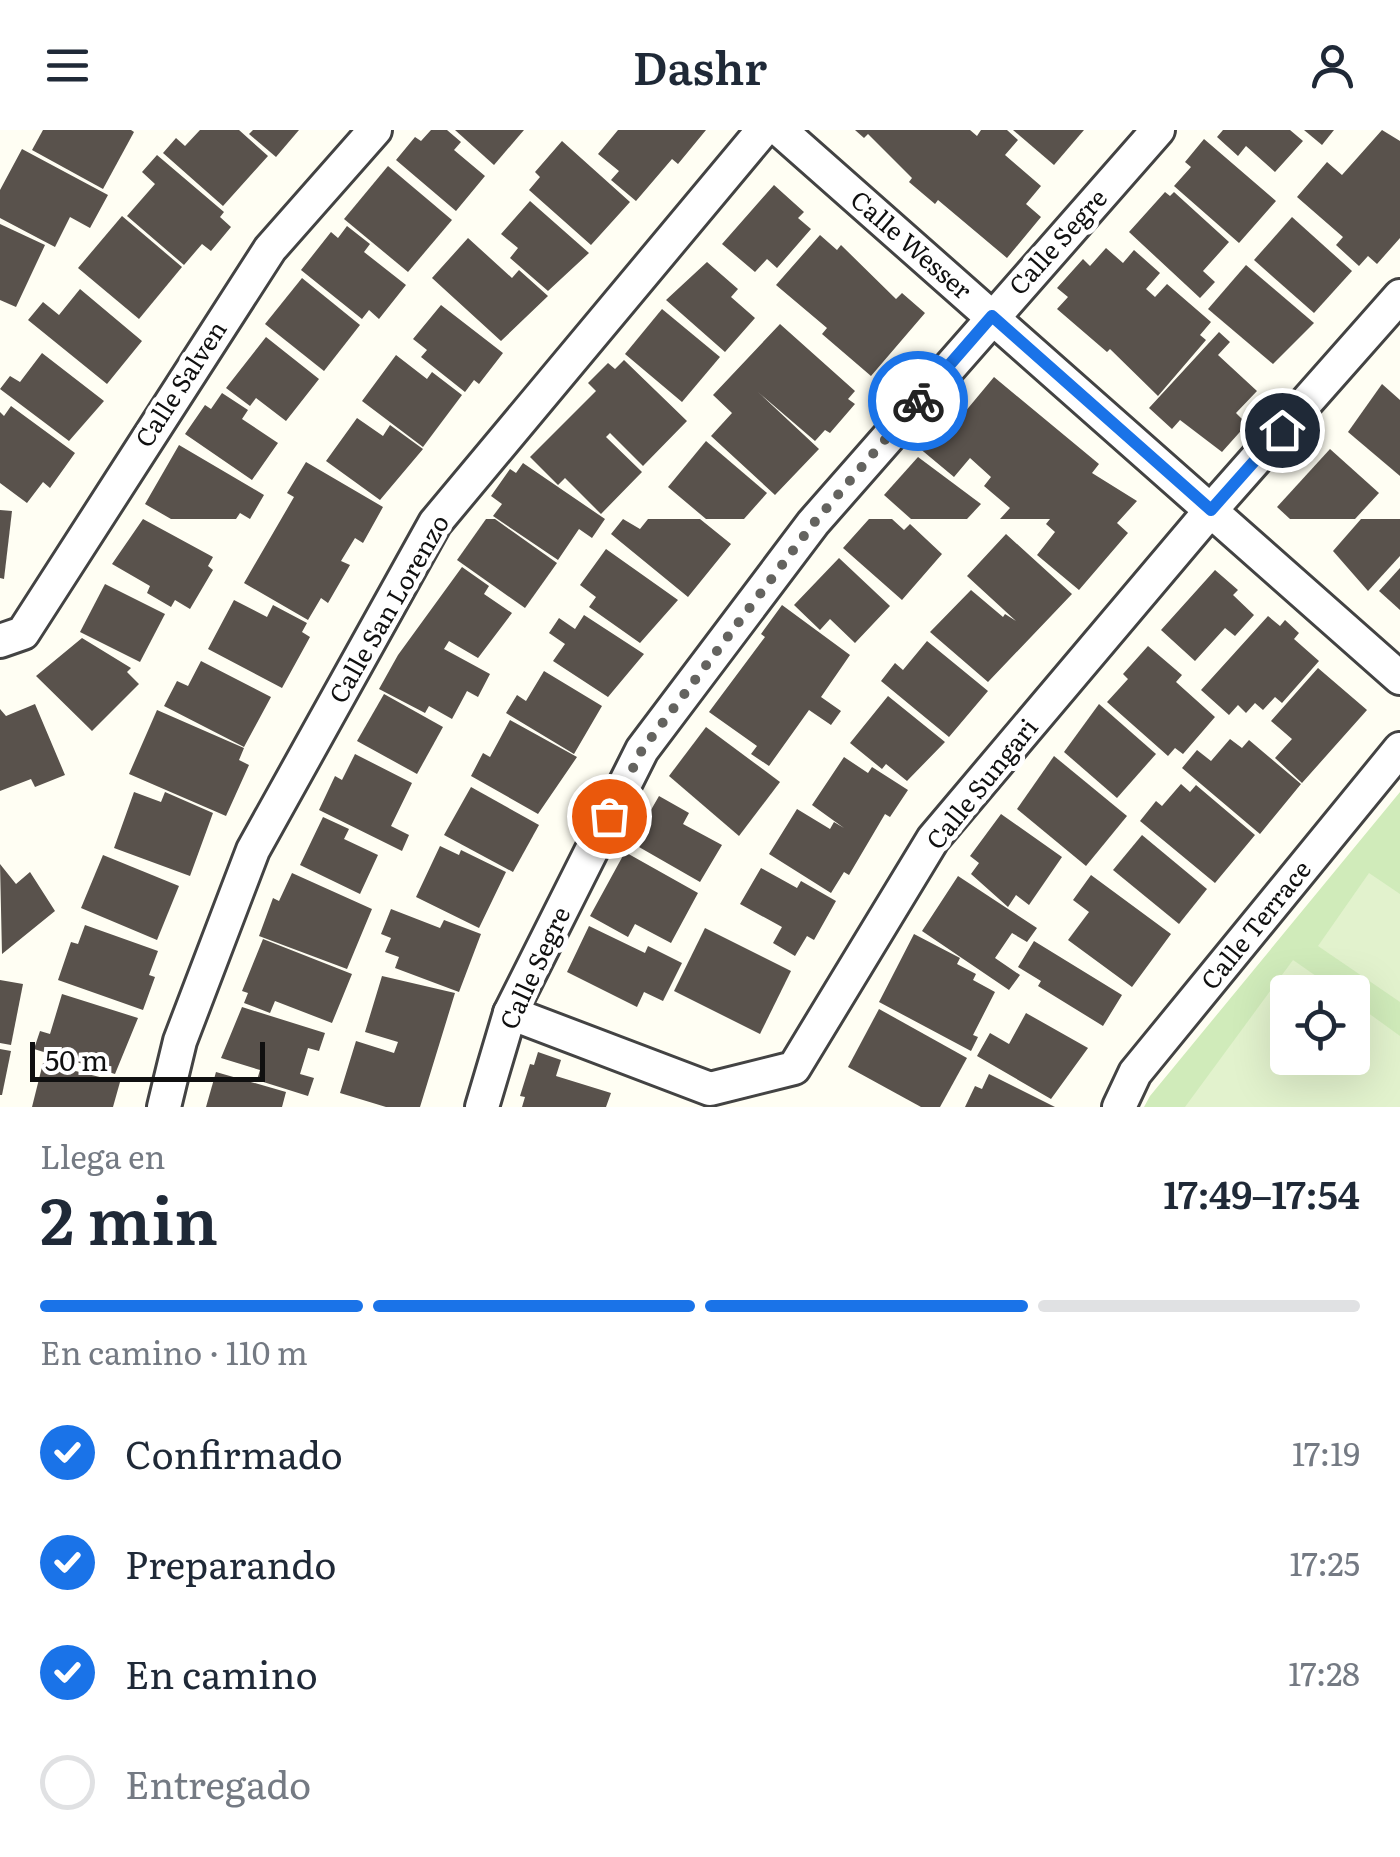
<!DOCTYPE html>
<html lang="es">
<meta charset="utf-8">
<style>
:root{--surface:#fff;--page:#f2f2f3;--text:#1f2937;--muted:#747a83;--line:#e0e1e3;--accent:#1a73e8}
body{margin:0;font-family:Literata,serif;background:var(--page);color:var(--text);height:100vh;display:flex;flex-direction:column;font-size:38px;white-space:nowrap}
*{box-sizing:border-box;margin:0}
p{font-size:32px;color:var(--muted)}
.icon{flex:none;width:55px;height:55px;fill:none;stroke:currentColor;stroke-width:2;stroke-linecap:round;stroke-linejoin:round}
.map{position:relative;height:977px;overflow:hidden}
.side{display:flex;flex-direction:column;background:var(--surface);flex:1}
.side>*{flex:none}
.buttons{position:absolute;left:1270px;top:845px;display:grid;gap:20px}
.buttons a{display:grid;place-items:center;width:100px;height:100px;border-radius:10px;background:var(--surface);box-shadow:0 10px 40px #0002;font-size:50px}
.scale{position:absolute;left:30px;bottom:25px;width:235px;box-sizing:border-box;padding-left:10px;border:5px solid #101010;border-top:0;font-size:28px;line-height:35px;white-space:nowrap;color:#101010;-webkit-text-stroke:8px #fff;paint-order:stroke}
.pin{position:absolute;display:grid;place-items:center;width:85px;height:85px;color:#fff;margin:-42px;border:5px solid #fff;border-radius:50%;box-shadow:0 2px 10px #0007}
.courier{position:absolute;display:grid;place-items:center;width:100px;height:100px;margin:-50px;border:8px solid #1a73e8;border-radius:50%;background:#fff;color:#222;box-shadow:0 2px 12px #0007}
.headline em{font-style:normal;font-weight:600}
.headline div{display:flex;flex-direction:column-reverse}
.headline{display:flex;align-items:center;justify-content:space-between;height:170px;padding:0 40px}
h1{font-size:65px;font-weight:600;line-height:75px}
.bar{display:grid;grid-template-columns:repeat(4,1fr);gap:15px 10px;align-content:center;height:120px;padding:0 40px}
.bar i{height:12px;border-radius:8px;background:var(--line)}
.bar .on{background:var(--accent)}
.bar p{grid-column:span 4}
ol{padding:0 40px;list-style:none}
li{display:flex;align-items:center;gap:30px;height:110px}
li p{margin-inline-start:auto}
li .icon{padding:10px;border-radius:50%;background:var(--accent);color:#fff;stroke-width:4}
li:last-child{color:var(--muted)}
li i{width:55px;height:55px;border:5px solid var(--line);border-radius:50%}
header{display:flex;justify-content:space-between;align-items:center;height:130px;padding:0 40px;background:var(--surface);font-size:45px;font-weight:600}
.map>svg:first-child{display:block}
.green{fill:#d0ebba;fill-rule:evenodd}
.pitch{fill:#e2f2cd}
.building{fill:#59524c}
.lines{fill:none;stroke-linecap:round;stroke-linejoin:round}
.street-casing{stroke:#434343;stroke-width:38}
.street{stroke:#fff;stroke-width:32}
.done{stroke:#64635f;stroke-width:10;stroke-dasharray:0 18}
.route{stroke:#1a73e8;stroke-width:12}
.labels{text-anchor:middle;stroke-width:10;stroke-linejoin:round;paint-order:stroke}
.street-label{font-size:25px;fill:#101010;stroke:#fff}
</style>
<header><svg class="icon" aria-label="menu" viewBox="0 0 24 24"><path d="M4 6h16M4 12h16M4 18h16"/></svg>Dashr<svg class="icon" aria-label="person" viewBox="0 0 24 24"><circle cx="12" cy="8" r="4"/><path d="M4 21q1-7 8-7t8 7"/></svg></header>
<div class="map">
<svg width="1400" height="977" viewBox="0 0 1400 977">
<rect width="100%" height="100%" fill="#fffef3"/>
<path class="green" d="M1400 662V977H1144L1150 966ZM1288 862H1352V928H1288Z"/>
<g class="pitch">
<polygon points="1369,743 1400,764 1400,872 1318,816"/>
<polygon points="1293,830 1339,862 1288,862 1288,928 1352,928 1353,872 1400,906 1400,977 1185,977"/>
</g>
<g class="building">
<polygon points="43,0 131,0 134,2 103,59 32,20"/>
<polygon points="200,0 239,0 268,26 223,76 163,23 176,8 185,16"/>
<polygon points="253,0 299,0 276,27 249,4"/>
<polygon points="431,0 447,0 461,12 454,20 485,46 456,81 396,30 415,7 421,11"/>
<polygon points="455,0 524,0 494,35"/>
<polygon points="618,0 706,0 678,34 672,29 636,71 611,50 619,41 598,24"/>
<polygon points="855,0 970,0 977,6 981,0 1007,0 1018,10 1005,25 1041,56 1026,74 1041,87 1007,128 938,70 935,74 909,52 912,48 868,4 864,8"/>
<polygon points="1013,0 1084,0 1054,35"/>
<polygon points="1223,0 1290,0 1303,11 1275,42 1246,16 1238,26 1217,7"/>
<polygon points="1304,0 1334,0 1322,15"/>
<polygon points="1382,0 1400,11 1400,108 1377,134 1368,126 1359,136 1336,115 1343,107 1297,67 1327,32 1342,45"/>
<polygon points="1204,9 1276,71 1239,113 1174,56 1191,37 1185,32"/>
<polygon points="562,11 630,72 591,115 529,60 540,47 535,42"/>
<polygon points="22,19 108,65 90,98 70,87 55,117 0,88 0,60"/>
<polygon points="157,25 224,82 220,87 231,97 211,121 202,114 184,135 127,86 155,54 142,42"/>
<polygon points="388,36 452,90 408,142 344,89"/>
<polygon points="774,55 804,82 798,88 811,99 777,138 767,129 755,142 722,114"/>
<polygon points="1165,62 1170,66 1174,62 1229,112 1203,141 1215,152 1200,168 1129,102"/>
<polygon points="530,71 589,123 548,161 510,128 518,118 501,104"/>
<polygon points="122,86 182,137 139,189 78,138"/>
<polygon points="1292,87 1352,141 1314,183 1254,130"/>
<polygon points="0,94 45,115 16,177 0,170"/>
<polygon points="347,96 370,114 364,122 406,155 379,189 369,180 362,189 301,140 331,102 338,108"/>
<polygon points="820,105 837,120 841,115 896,169 902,163 925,183 871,246 822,204 827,198 776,155"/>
<polygon points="468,108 512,148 519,140 548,166 501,211 432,148"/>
<polygon points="1106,118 1123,133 1134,120 1160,143 1146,159 1155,167 1167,154 1211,192 1200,205 1206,210 1158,266 1110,219 1107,222 1057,179 1068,167 1057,158 1083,129 1090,136"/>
<polygon points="707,132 738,159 731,167 755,188 725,222 666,170"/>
<polygon points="1246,135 1314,193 1273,234 1208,179"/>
<polygon points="302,148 360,195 324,241 265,194"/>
<polygon points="80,159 142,211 107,254 28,190 43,172 59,185"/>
<polygon points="441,175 503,223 479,254 474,250 465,262 421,227 427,220 413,209"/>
<polygon points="662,179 720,227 682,272 625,224"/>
<polygon points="780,194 855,261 848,269 855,274 830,303 825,300 815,311 758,262 819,319 775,365 711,306 732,283 713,265"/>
<polygon points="1219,202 1230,212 1218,225 1257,261 1236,283 1247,294 1222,322 1180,290 1172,299 1149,278"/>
<polygon points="266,207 319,249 286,291 256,268 250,276 226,258"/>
<polygon points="42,223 104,271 69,311 0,259 10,246 20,252"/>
<polygon points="396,225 427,249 432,242 462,265 423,317 362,271"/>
<polygon points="624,230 687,291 643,336 610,303 606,307 642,342 601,384 565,348 558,355 530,327 596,261 588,253 608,233 615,239"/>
<polygon points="994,247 1099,334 1092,343 1137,371 1117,393 1128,403 1079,460 1037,425 1055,402 1046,394 1050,389 1000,389 1010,378 984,356 991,347 970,328 954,347 918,317 929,304 939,313"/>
<polygon points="1382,254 1400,270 1400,346 1348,302"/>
<polygon points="222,263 248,280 242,289 278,313 252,350 185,304 205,275 211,279"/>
<polygon points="11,276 75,323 50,358 43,352 27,373 0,353 0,282 4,286"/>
<polygon points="357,288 383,306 390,295 423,319 380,370 326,331"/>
<polygon points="706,311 767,363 744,389 706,389 668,357"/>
<polygon points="179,315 264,365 250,389 240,383 236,389 171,389 145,374"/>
<polygon points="1330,319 1379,363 1355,389 1290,389 1277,377"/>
<polygon points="918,327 981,374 967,389 911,389 884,365"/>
<polygon points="306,332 383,377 363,413 355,408 341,431 350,435 328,473 321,468 308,490 244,453 294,367 287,363"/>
<polygon points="523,333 605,389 592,408 579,399 558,430 493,386 502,374 491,366 510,339 516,343"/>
<polygon points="0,380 12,381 4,449 0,448"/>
<polygon points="143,389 213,427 208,436 213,440 190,479 175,470 171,477 147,463 150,456 112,434"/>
<polygon points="486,389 495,389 557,433 525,478 457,430"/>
<polygon points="623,389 640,399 648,389 700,389 731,414 688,467 611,404"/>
<polygon points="869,389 892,389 904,400 910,394 942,424 902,470 843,418"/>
<polygon points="1361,389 1400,389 1400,426 1368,461 1333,421"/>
<polygon points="1006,404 1072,464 988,552 930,502 971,460 1003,487 1005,484 1016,491 967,446"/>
<polygon points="606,419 678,470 640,513 589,477 596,467 580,455"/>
<polygon points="839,428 890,476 855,513 830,489 820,500 794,475"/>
<polygon points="462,437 489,456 484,464 512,483 478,528 449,511 444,519 490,544 478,567 467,561 452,589 429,576 425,583 379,559 398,525"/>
<polygon points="1400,438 1400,480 1379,461"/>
<polygon points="1215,440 1238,460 1233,465 1254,485 1235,506 1225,498 1195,531 1161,500"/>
<polygon points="105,454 165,484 140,532 80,502"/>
<polygon points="234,470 267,487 273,475 307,493 302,502 310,507 282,558 208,519"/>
<polygon points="782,475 850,525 821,567 841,581 831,595 809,580 769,636 751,624 757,616 709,582 765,507 761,504"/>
<polygon points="584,485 644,524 608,567 553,531 565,514 549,503 559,488 575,499"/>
<polygon points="1268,486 1280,496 1285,490 1299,503 1294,509 1319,531 1282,573 1275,567 1263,580 1255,573 1246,583 1238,575 1229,585 1201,560"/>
<polygon points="82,508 131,538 127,542 139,554 92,601 36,546"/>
<polygon points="927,511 988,561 949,607 881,551 895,533 903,540"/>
<polygon points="1148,516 1182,545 1176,552 1215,587 1183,624 1175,618 1168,626 1107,572 1128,549 1123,544"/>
<polygon points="201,531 271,567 244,617 164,576 177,551 188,556"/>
<polygon points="1318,538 1367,580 1302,653 1275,628 1292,609 1271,591"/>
<polygon points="544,541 602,576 574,624 506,583 517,565 526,571"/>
<polygon points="384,564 443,597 417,644 357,611"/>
<polygon points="888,566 945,612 907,651 886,634 882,639 850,613"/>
<polygon points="35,574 65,645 35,657 31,649 0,661 0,579 6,586"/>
<polygon points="1099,574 1156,624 1117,668 1064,622"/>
<polygon points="157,580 244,618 239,630 249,635 226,686 129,644"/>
<polygon points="510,590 577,627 538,684 471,646 483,623 490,627"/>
<polygon points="706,597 780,652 739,706 669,646"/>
<polygon points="1230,609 1242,618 1249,610 1301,654 1260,704 1182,638 1197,620 1211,631"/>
<polygon points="355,624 412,653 391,696 409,705 402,721 319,680 335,646 342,650"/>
<polygon points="1054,626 1127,686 1086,736 1017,679"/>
<polygon points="844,627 868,643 872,637 908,660 890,687 885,684 849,745 844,742 831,763 769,724 797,679 830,699 834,692 844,698 812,675"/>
<polygon points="1181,654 1190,662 1196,655 1255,705 1215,753 1140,691 1156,671 1162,676"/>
<polygon points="471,657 539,695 513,742 444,705"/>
<polygon points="134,662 161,672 165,662 213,683 190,746 114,718"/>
<polygon points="659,666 689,683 683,694 722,715 700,752 632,713"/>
<polygon points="1001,684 1062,727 1029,775 1016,765 1008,777 971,744 979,733 970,726"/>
<polygon points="323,687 349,699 344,709 378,725 360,764 300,735"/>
<polygon points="1142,705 1207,759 1179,794 1113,740"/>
<polygon points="440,716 459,725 461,720 506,742 479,798 416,767"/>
<polygon points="625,722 698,763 671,813 635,794 628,807 590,786"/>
<polygon points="103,725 179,756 157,810 81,778"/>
<polygon points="0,734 16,754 30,742 55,781 2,824"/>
<polygon points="761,738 797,758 801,751 836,771 814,810 807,806 795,826 773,813 782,797 740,774"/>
<polygon points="292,743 372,779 347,839 259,806 273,768 279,771"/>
<polygon points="1091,745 1171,804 1132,857 1068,810 1089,782 1073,770"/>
<polygon points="958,746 1037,798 1027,812 1012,803 995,828 1020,845 1009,860 922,801"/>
<polygon points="391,779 440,798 444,790 481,804 459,862 395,838 399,827 385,822 391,808 381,804"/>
<polygon points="85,795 158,821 149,845 155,847 143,880 58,850 71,812 78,814"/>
<polygon points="589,796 645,823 648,816 682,833 663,871 644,862 637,877 567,842"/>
<polygon points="705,798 791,841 760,904 674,861"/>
<polygon points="914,804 960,828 957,834 976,844 973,850 995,862 973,905 978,907 971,921 879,872"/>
<polygon points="263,809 352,844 332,893 275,871 270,883 244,873 248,863 242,861"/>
<polygon points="1034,811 1122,865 1103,896 1038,856 1041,851 1018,837"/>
<polygon points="382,846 455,863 420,977 386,977 340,963 356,911 394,923 398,912 365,902"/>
<polygon points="0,850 23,854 11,915 0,913"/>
<polygon points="62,864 138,888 115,944 34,919 40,901 50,904"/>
<polygon points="242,877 325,903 319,921 308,918 300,944 314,948 308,966 257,950 260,940 221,928"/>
<polygon points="879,879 967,928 940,977 921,977 848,937"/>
<polygon points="1026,883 1088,918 1051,969 977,926 990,903 1009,914"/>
<polygon points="0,919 11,921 2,965 0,965"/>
<polygon points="538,922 561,930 556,946 611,963 606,977 522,977 525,967 520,966 530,934 534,935"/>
<polygon points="43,933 120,952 113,977 32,977"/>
<polygon points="216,942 286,962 282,977 206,977"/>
<polygon points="989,944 1055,977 965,977 975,956 982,959"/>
</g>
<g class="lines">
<g class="street-casing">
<g id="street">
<polyline points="780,0 1400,548"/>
<polyline points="0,511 23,503 270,119 375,0"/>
<polyline points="510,883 710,959 794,938 933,709 1211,380 1400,166"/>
<polyline points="164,977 180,911 253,720 435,393 763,0"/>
<polyline points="482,977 510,883 642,620 813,393 1158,0"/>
<polyline points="1119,977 1135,943 1400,619"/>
</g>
</g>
<use href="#street" class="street"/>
</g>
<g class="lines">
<polyline class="done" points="609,686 642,620 813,394 918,271"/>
<polyline class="route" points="918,271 992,186 1211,380 1282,300"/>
</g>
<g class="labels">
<g class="street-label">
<text transform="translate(1058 112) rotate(-48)" y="9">Calle Segre</text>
<text transform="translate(911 115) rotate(41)" y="9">Calle Wesser</text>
<text transform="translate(181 254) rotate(-57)" y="9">Calle Salven</text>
<text transform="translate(389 479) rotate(-60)" y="9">Calle San Lorenzo</text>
<text transform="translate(982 654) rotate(-51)" y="9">Calle Sungari</text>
<text transform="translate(1256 795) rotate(-51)" y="9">Calle Terrace</text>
<text transform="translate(535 838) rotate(-65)" y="9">Calle Segre</text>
</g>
</g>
</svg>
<div class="buttons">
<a><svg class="icon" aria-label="locate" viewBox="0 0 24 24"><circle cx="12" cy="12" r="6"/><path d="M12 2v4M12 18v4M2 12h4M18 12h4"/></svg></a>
</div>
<div class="scale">50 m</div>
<div class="pin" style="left:609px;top:686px;background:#ea580c"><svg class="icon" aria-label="bag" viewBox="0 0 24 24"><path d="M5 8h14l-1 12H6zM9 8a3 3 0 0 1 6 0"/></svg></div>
<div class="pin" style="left:1282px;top:300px;background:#1f2937"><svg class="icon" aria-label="home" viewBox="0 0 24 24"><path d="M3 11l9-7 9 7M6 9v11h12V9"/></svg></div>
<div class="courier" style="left:918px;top:271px"><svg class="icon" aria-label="bike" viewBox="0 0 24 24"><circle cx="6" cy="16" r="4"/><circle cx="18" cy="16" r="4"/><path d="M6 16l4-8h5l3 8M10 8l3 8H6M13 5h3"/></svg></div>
</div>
<section class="side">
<div class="headline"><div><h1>2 min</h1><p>Llega en</p></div><em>17:49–17:54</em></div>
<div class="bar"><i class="on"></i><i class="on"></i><i class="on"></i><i></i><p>En camino · 110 m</p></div>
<ol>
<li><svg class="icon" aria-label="check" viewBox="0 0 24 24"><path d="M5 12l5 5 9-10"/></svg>Confirmado<p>17:19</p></li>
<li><svg class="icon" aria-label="check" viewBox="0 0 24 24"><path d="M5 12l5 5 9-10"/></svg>Preparando<p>17:25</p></li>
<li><svg class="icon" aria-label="check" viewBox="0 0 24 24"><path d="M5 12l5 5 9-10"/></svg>En camino<p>17:28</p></li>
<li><i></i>Entregado</li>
</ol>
</section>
